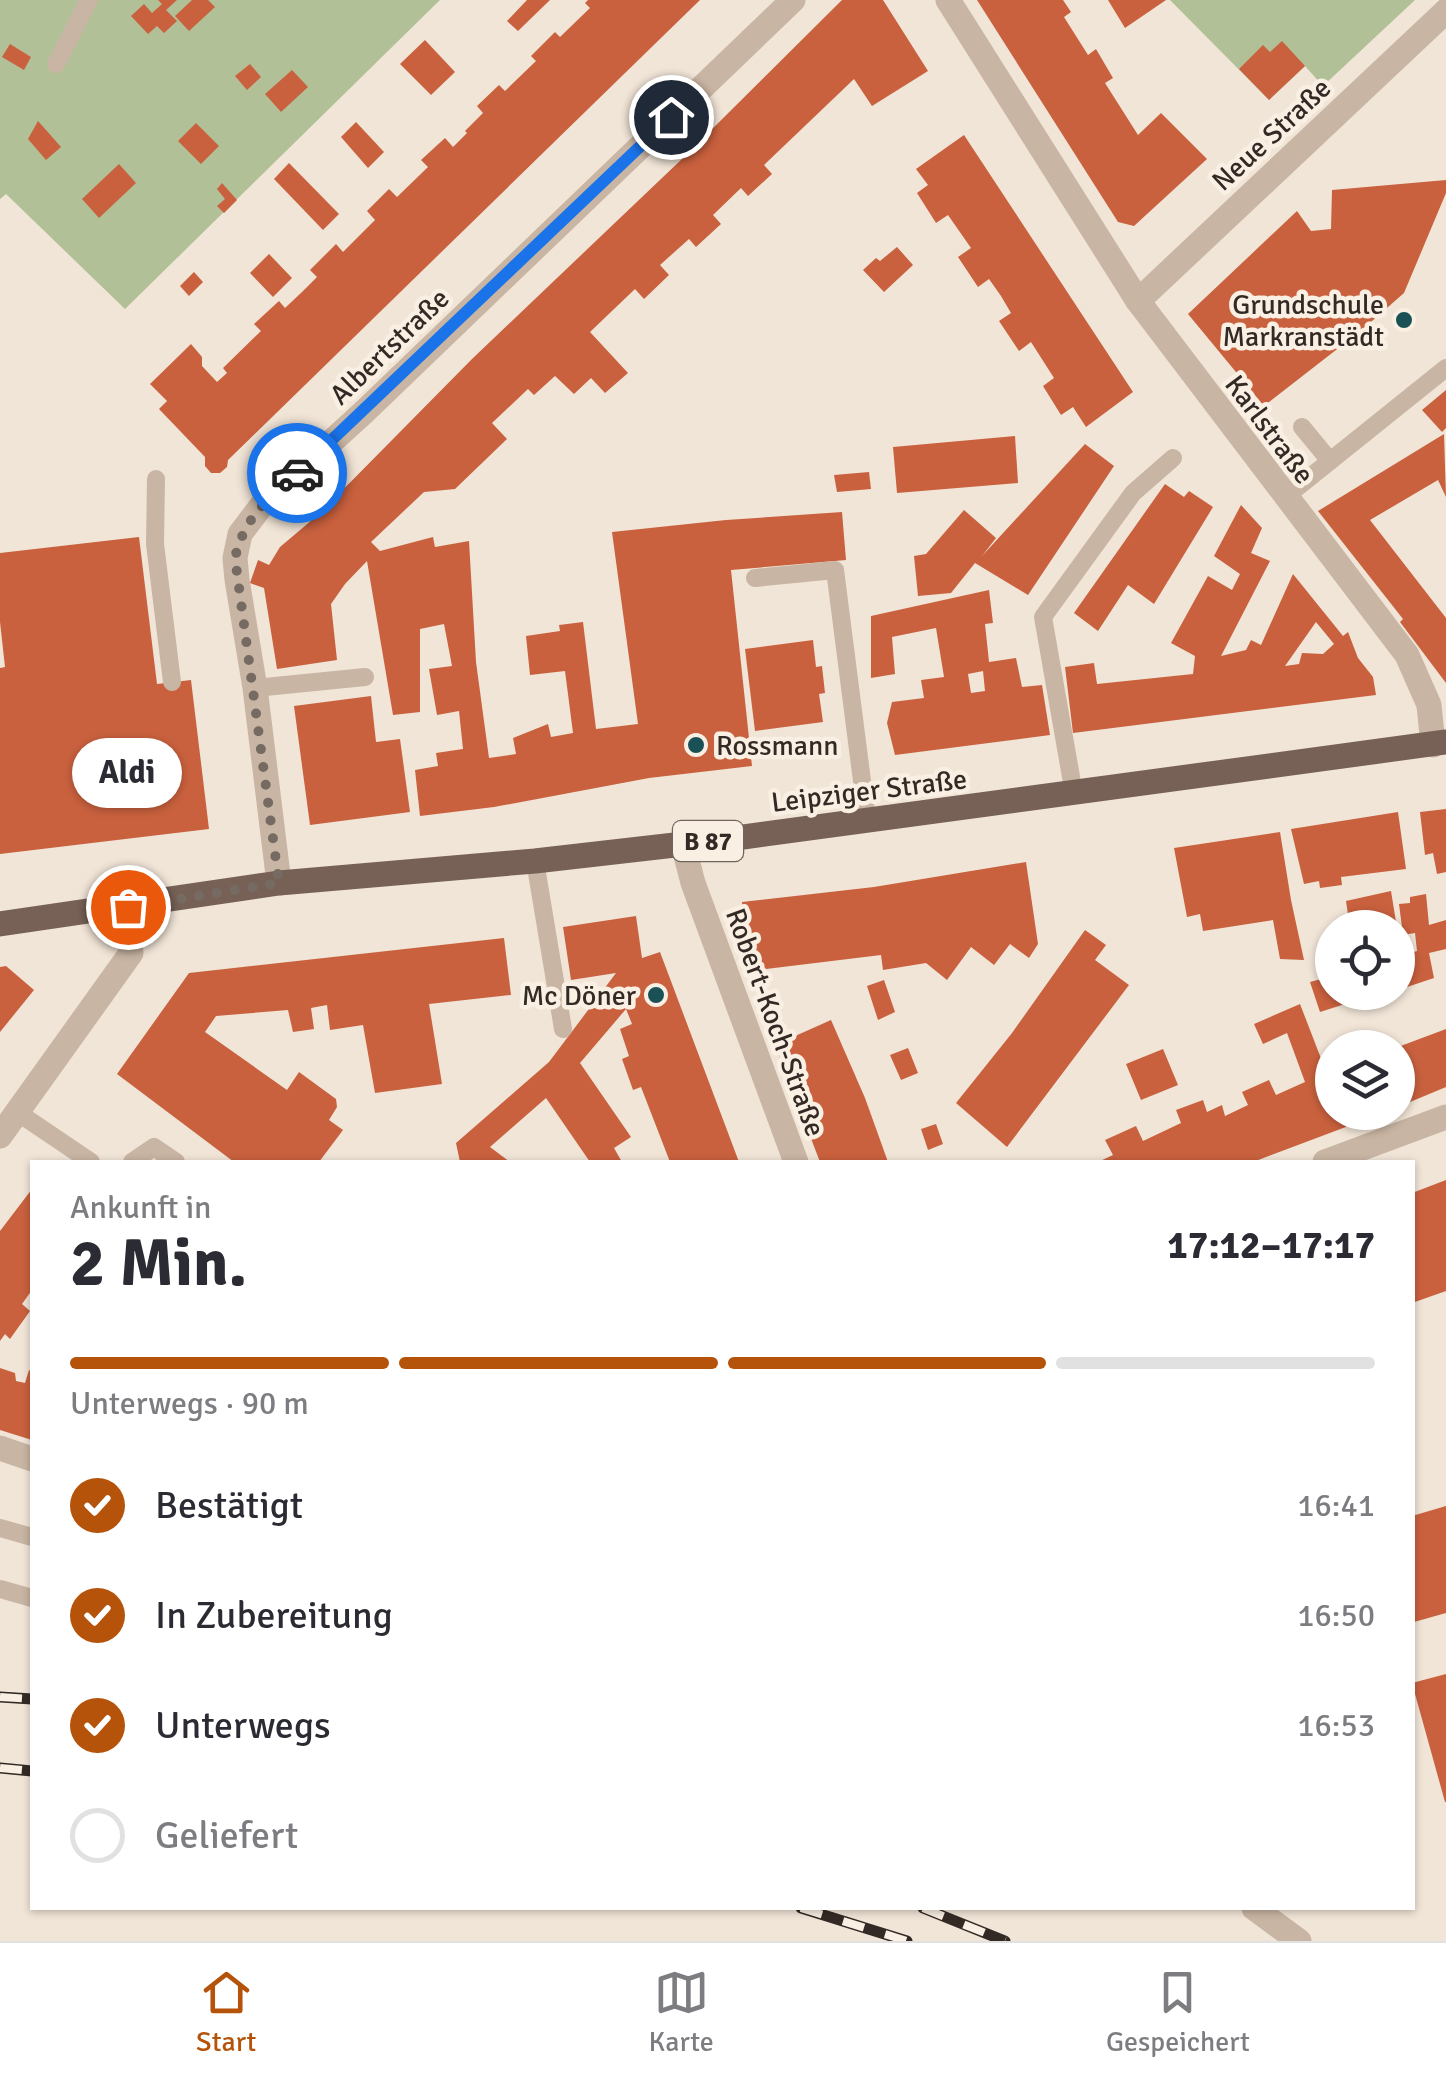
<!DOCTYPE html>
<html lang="de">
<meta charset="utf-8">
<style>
:root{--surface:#fff;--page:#f2f2f3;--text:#2b2b33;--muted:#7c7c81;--line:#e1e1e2;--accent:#b45309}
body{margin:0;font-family:Signika,sans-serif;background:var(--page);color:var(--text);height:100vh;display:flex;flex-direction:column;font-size:38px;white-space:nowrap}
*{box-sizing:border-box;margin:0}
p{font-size:32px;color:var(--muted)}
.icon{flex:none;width:55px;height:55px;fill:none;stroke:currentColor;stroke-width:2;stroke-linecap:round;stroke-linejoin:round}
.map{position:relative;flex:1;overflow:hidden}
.sheet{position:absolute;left:30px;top:1160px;width:1385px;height:750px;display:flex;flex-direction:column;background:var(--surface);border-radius:0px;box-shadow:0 2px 8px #0004}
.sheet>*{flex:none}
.buttons{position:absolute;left:1315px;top:910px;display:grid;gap:20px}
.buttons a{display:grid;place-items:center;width:100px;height:100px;border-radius:50%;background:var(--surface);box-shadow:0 2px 8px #0004;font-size:50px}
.pin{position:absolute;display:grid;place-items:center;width:85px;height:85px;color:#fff;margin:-42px;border:5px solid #fff;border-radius:50%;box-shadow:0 2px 10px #0007}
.courier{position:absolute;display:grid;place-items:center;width:100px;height:100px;margin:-50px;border:8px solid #1a73e8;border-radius:50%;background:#fff;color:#222;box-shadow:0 2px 12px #0007}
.bubble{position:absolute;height:70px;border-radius:35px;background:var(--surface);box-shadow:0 2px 8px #0004;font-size:32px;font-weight:700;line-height:70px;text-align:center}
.summary em{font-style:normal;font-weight:700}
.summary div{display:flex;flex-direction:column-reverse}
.summary{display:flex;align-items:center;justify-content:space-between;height:170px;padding:0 40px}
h1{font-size:65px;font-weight:700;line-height:75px}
.bar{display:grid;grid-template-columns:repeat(4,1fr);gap:15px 10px;align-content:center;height:120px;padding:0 40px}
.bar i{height:12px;border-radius:8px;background:var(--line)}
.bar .current{background:var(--accent)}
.bar p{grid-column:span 4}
ol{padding:0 40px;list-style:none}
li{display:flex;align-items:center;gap:30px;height:110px}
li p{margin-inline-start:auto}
li .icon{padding:10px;border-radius:50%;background:var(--accent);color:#fff;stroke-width:4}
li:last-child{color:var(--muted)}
li i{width:55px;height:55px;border:5px solid var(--line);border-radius:50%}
.tab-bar{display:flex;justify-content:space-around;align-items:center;height:140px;border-top:2px solid var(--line);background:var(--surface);font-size:28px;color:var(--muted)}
.tab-bar a{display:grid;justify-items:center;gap:5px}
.tab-bar .current{color:var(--accent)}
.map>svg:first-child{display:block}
.green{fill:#b2c097}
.building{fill:#c9613e;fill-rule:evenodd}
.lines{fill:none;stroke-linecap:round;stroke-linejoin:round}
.service{stroke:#c9b5a3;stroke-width:18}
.minor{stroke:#c9b5a3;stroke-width:25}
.primary{stroke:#776156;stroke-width:25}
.rail-casing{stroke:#342a25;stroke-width:11}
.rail{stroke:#f9efe3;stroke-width:8;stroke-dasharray:22;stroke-linecap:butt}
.done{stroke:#766b63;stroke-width:10;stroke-dasharray:0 18}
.route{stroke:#1a73e8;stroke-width:12}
.poi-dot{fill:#1a5156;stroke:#f9efe3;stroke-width:4}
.labels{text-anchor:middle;stroke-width:9;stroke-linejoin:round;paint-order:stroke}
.shield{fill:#f9efe3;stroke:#6f655e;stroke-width:2.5}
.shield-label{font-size:25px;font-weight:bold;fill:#342a25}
.street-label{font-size:28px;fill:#342a25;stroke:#f9efe3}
.poi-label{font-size:28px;fill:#342a25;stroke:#f9efe3;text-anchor:end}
</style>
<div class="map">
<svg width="1446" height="1941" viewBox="0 0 1446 1941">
<rect width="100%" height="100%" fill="#f1e5d7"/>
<g class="green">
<polygon points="0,0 440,0 125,309 6,194 0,199"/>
<polygon points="1170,0 1415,0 1323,86 1305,66 1269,100"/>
</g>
<g class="building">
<polygon points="158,0 177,0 166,10 177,21 164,33 157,26 148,34 131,16 144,4 152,13 162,4"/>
<polygon points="192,0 208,0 215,7 189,31 175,16"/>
<polygon points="527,0 550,0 518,31 507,21"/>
<polygon points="588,0 700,0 228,460 227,467 220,473 211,473 205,466 205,457 159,409 167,401 150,384 191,344 202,357 202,366 217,382 227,373 223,368 261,331 254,324 279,301 285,308 302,292 317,277 310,270 336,244 343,252 375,220 367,211 389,189 397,197 428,167 421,160 445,138 453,147 467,133 465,131 483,113 477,106 499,85 505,91 536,61 531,56 555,32 560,37 590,8 585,3"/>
<polygon points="842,0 883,0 928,71 872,106 854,79 764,165 772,174 748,196 741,188 713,215 721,224 696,247 689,239 660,265 669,275 644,299 635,289 590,332 628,373 605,393 591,378 574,394 555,376 534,395 528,389 492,423 507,439 455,489 424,492 371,542 380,551 433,537 435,547 469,541 476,662 489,758 516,754 513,738 548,724 551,737 573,733 565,671 530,675 526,636 560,631 559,625 583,622 596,729 638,724 612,532 726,520 842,512 846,560 731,570 752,766 649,778 494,807 420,816 415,770 438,766 436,753 463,749 459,711 437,715 429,669 452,666 444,624 420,629 420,712 393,715 367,561 345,584 331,604 337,660 277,669 264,588 250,583 258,560 269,565 280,547 319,514 472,359 683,158"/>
<polygon points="977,0 1063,0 1071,12 1064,17 1088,55 1096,49 1113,78 1105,83 1138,135 1161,113 1207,159 1134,226 1118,222"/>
<polygon points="1108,0 1166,0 1125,28"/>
<polygon points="425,40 455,72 431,95 400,64"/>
<polygon points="1282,41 1305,66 1269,100 1239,69 1263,45 1270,52"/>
<polygon points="10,44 31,57 24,70 2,57"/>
<polygon points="250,64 261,77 247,90 235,76"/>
<polygon points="292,70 308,87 281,112 265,94"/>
<polygon points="38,121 61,147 46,160 28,139"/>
<polygon points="356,122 384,152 368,168 341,137"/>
<polygon points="196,123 219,146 201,164 178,141"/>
<polygon points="964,135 1133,392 1086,427 1073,407 1061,415 1043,386 1054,378 1031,342 1019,351 999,321 1011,313 1001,296 989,279 978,287 958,257 971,248 948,215 936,223 917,193 928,185 916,169"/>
<polygon points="289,163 339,214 323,230 274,179"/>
<polygon points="119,164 136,183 99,218 82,199"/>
<polygon points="1446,180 1446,193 1404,293 1363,329 1264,406 1188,314 1297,211 1311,231 1331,229 1332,190"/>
<polygon points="222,183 237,200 224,213 217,206 225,199 217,189"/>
<polygon points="897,247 913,265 884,292 863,270 876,258 880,261"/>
<polygon points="269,254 292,278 273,297 250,273"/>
<polygon points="194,272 203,282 189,296 180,286"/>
<polygon points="1446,390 1446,428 1442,432 1422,410"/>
<polygon points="1444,434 1446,497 1438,480 1370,520 1446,618 1446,683 1400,622 1403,619 1318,511"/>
<polygon points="1015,436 1018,483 897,493 893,447"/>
<polygon points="1085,444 1114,466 1028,595 975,563 951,593 918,596 914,556 926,554 964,510 996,538 982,556"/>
<polygon points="869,472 871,489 837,492 834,475"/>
<polygon points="1165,484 1184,497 1189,491 1213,507 1154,604 1128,585 1098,631 1074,613"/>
<path d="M1241 505 1262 528 1251 553 1270 561 1221 656 1246 650 1251 640 1261 645 1293 574 1343 636 1348 632 1358 658 1373 677 1376 695 1073 733 1065 667 1094 663 1097 684 1193 674 1195 656 1171 643 1208 576 1232 590 1240 574 1214 556ZM1316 622 1334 644 1323 654 1302 653 1299 664 1285 666Z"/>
<polygon points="139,537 157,684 191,680 209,829 0,854 0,668 5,667 0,622 0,553"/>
<path d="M989 590 993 623 985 624 989 662 1016 658 1022 687 1042 685 1050 735 895 755 887 723 892 702 924 698 921 680 944 677 936 628 892 637 895 674 871 678V616ZM983 671 985 691 971 693 968 674Z"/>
<polygon points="813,640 816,667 822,666 825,693 819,694 823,722 755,731 745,649"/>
<polygon points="371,696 376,742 400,739 410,812 310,825 294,706"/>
<polygon points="1446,809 1446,872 1437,874 1433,853 1425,855 1420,812"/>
<polygon points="1398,812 1406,869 1341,877 1342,885 1320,888 1319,881 1304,884 1291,829"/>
<polygon points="1280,832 1291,900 1304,960 1280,959 1273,920 1203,931 1200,914 1187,917 1174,848"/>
<polygon points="1026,862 1038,944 1029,958 1010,944 994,965 971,947 947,980 926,963 883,970 881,955 749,971 742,902 874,887"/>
<polygon points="1391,891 1397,928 1350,928 1346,901"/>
<polygon points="1426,894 1429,925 1446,920 1446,949 1429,953 1434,978 1398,990 1398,957 1417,951 1415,933 1403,935 1399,904 1410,903 1410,897"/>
<polygon points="636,916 642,958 660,952 739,1162 670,1162 641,1087 633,1090 622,1059 629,1056 620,1029 632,1024 626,1009 580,1063 631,1137 614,1148 622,1162 590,1162 546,1098 490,1147 510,1162 460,1162 456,1143 549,1062 616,973 571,980 563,927"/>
<polygon points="1085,930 1106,945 1095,960 1129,985 1007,1147 956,1103 1012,1033"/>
<polygon points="504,938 511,995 429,1004 442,1084 375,1093 363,1025 330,1030 327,1005 311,1008 314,1029 293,1032 288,1010 216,1016 205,1032 287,1090 299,1072 336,1099 337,1107 329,1120 343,1130 319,1162 234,1162 117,1074 189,973"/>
<polygon points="6,966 34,990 0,1032 0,967"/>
<polygon points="1332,976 1332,992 1362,992 1364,998 1320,1012 1310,982"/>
<polygon points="884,980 895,1012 878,1020 867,986"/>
<polygon points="1300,1004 1327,1074 1332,1072 1332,1112 1383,1113 1253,1162 1098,1162 1113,1155 1105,1140 1136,1126 1143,1141 1181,1123 1176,1110 1203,1100 1207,1112 1222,1105 1225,1116 1248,1105 1242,1092 1269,1080 1276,1095 1305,1082 1287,1033 1263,1044 1254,1024"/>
<polygon points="831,1020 865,1098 888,1162 820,1162 775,1045"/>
<polygon points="1446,1029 1446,1087 1398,1107 1398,1047"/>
<polygon points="908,1048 918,1073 901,1080 890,1055"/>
<polygon points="1163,1049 1178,1085 1141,1100 1126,1064"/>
<polygon points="936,1124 943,1144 928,1150 921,1129"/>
<polygon points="1446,1180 1446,1291 1412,1303 1412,1193"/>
<polygon points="32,1189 32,1290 22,1304 30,1311 10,1339 5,1334 0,1341 0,1231"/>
<polygon points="0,1368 15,1373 16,1381 25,1383 29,1370 32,1372 32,1440 0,1430"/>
<polygon points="1446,1506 1446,1613 1414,1622 1412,1516"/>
<polygon points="1446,1674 1446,1802 1445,1802 1412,1683"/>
</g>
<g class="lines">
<g class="service">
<polyline points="56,64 89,0"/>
<polyline points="1302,427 1330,461"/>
<polyline points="156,479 155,544 172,682"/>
<polyline points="1284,498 1446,368"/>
<polyline points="755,578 835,570 867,820"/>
<polyline points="255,688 365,677"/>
<polyline points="1074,794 1043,617 1133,493 1173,458"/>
<polyline points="535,861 563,1029"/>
<polyline points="17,1112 91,1162"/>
<polyline points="132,1162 154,1147 176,1162"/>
<polyline points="0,1528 32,1537"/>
<polyline points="0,1589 32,1598"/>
</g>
<g class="minor">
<polyline points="948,0 1138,301 1407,655 1429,705 1433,745"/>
<polyline points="1138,301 1446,11"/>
<polyline points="683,844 693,883 796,1162"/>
<polyline points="279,883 255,688 237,580 235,558 240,534 262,505 364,412 793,0"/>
<polyline points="0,1136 131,953 127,907"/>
<polyline points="1325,1162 1446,1117"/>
<polyline points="0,1448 32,1459"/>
<polyline points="1254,1908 1299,1941"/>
</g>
<polyline class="primary" points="0,924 279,883 535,861 736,838 1446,742"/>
<g class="rail-casing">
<g id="rail">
<polyline points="0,1697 32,1699"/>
<polyline points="0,1768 32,1771"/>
<polyline points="801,1908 907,1941"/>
<polyline points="923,1908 1005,1941"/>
</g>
</g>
<use href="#rail" class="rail"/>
</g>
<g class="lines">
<path class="done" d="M128 907 279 883 235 558C244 518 267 500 297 473"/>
<polyline class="route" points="297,473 671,117"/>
</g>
<g class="poi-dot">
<circle cx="1404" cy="320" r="10"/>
<circle cx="696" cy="745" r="10"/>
<circle cx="656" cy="995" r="10"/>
</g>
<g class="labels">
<rect class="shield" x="673" y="821" width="70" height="40" rx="8"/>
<g class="shield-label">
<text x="708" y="850">B 87</text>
</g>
<g class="street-label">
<text transform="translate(1271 134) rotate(-43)" y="10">Neue Straße</text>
<text transform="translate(389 346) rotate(-44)" y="10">Albertstraße</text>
<text transform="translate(1270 429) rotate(53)" y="10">Karlstraße</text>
<text transform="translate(869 790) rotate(-7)" y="10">Leipziger Straße</text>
<text transform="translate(776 1022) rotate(70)" y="10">Robert-Koch-Straße</text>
</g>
<g class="poi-label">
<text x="1384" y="314">Grundschule<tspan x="1384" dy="32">Markranstädt</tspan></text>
<text x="716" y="755" text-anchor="start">Rossmann</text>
<text x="636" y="1005">Mc Döner</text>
</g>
</g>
</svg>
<div class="buttons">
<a><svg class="icon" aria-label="locate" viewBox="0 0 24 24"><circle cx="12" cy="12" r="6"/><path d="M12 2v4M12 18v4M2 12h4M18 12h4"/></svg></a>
<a><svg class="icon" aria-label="layers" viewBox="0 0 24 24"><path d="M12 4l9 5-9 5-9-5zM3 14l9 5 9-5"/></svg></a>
</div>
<div class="pin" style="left:128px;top:907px;background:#ea580c"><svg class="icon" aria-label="bag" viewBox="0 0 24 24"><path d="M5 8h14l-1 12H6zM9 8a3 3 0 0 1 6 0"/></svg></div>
<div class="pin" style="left:671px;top:117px;background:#1f2937"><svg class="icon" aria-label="home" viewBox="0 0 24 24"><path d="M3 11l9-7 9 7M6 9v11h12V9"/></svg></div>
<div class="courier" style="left:297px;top:473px"><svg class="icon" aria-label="car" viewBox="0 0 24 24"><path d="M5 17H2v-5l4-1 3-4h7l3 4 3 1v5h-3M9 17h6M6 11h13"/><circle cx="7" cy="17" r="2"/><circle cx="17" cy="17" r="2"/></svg></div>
<div class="bubble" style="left:72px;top:738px;width:110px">Aldi</div>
<section class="sheet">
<div class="summary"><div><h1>2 Min.</h1><p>Ankunft in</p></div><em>17:12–17:17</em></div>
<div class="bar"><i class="current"></i><i class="current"></i><i class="current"></i><i></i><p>Unterwegs · 90 m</p></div>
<ol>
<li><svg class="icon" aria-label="check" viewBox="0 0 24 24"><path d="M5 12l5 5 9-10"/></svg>Bestätigt<p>16:41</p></li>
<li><svg class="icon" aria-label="check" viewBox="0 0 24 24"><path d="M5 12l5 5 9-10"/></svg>In Zubereitung<p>16:50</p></li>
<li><svg class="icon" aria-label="check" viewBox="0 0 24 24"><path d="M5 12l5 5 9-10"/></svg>Unterwegs<p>16:53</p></li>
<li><i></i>Geliefert</li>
</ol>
</section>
</div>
<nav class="tab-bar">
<a class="current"><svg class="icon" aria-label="home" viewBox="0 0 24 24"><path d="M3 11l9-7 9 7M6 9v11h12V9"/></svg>Start</a>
<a><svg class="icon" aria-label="map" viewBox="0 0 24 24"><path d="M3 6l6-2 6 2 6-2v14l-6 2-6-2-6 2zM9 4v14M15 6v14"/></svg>Karte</a>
<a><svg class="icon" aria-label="saved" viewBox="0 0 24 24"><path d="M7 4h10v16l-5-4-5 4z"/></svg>Gespeichert</a>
</nav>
